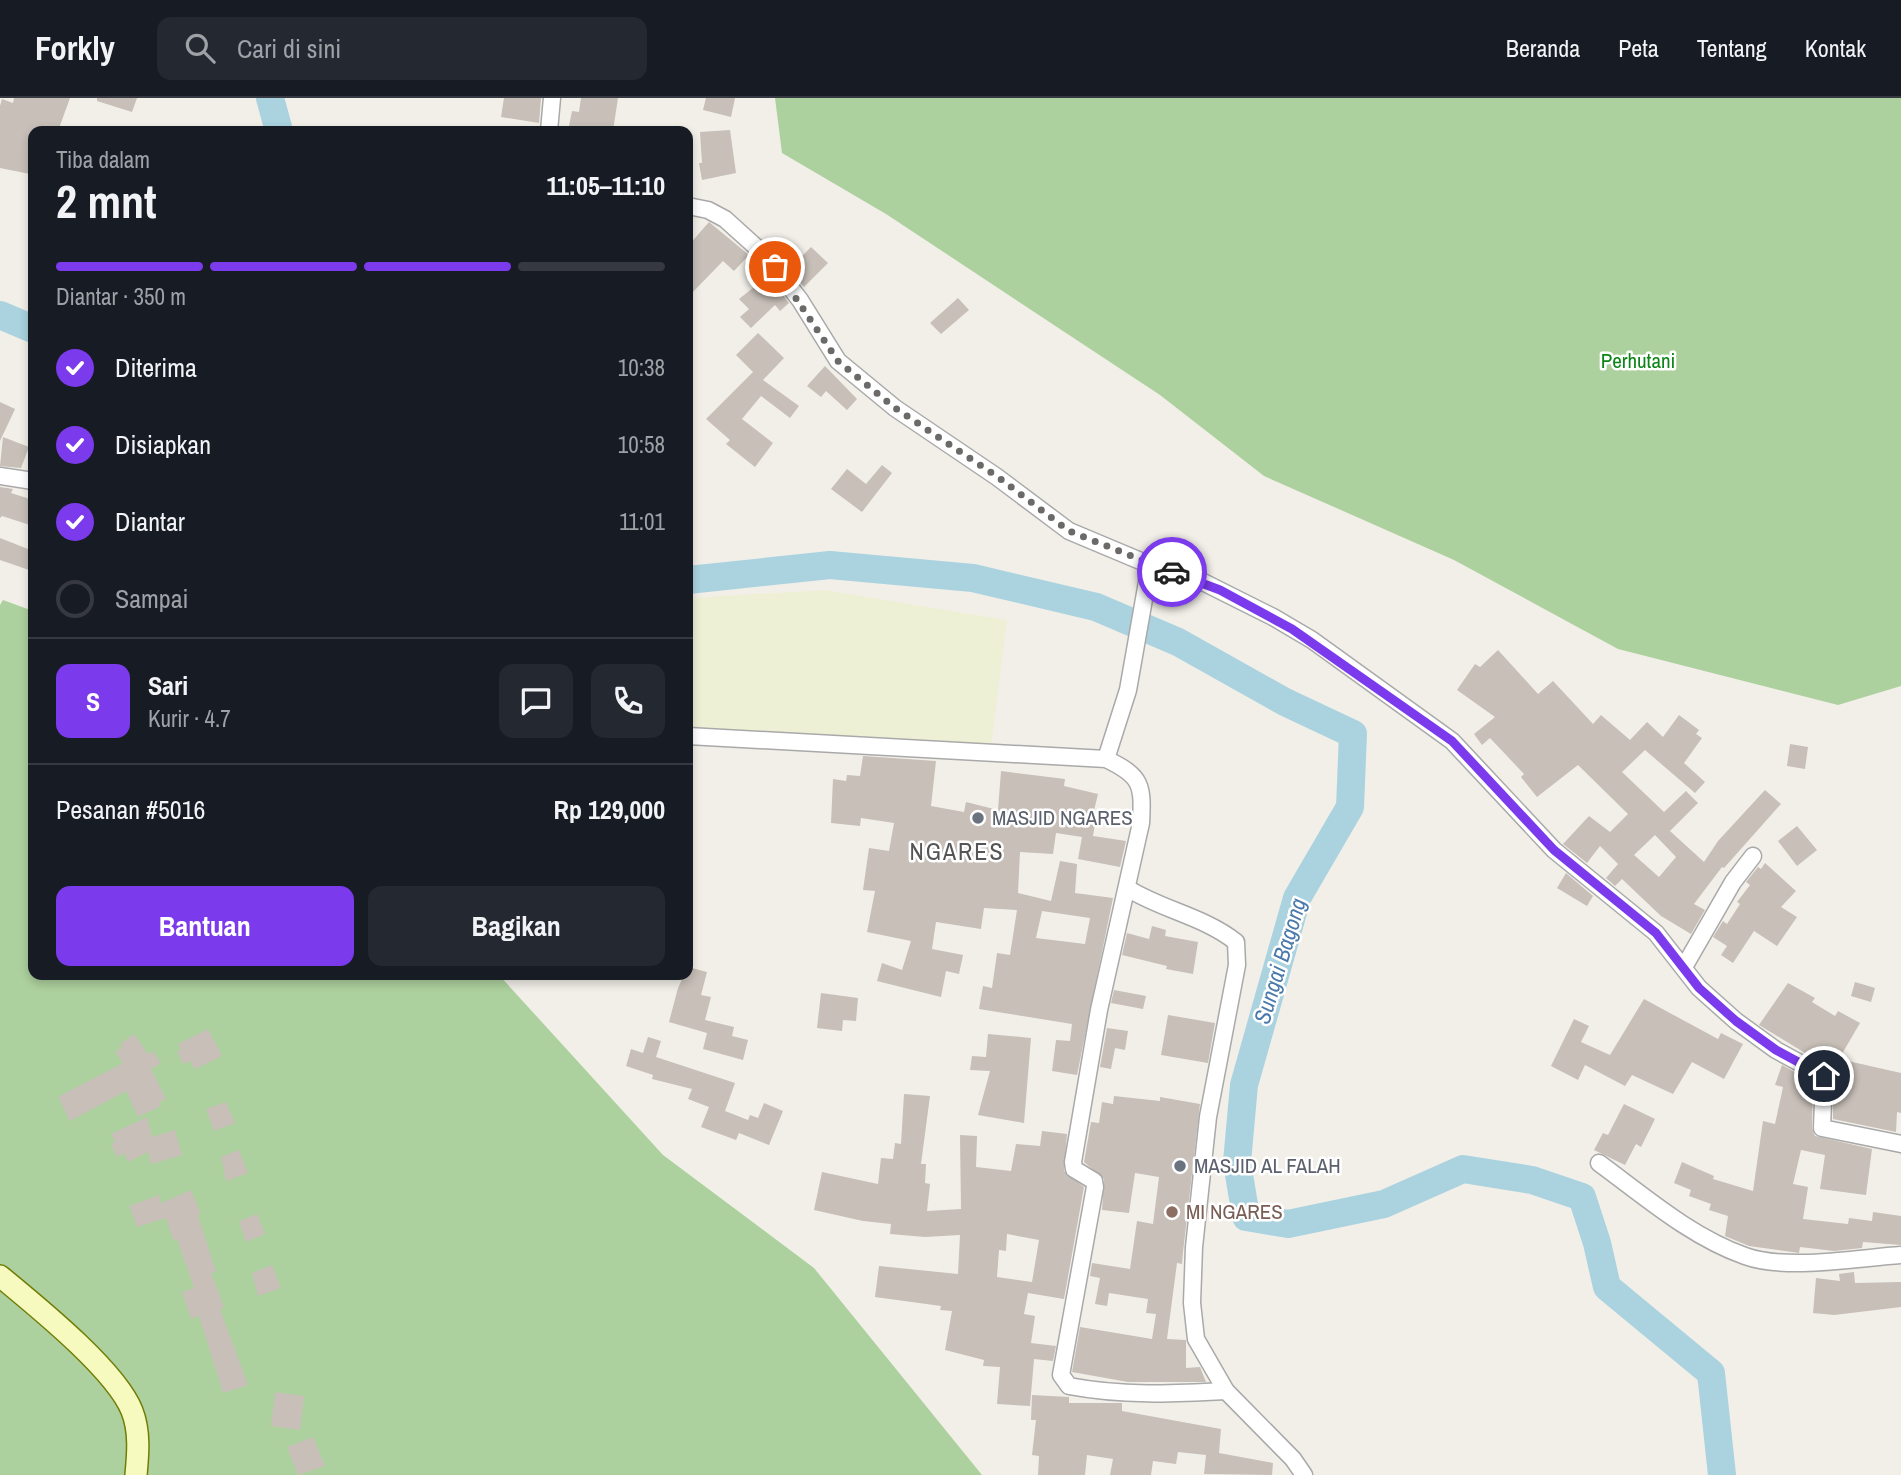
<!DOCTYPE html>
<html lang="id">
<meta charset="utf-8">
<style>
:root{--surface:#171b24;--page:#242831;--text:#f1f3f6;--muted:#9ea1a6;--line:#363941;--accent:#7c3aed}
body{margin:0;font-family:"Archivo Narrow",sans-serif;background:var(--page);color:var(--text);height:100vh;display:flex;flex-direction:column;font-size:26px;white-space:nowrap}
*{box-sizing:border-box;margin:0}
p{font-size:23px;color:var(--muted)}
.icon{flex:none;width:38px;height:38px;fill:none;stroke:currentColor;stroke-width:2;stroke-linecap:round;stroke-linejoin:round}
.map{position:relative;flex:1;overflow:hidden}
.details{position:absolute;left:28px;top:28px;width:665px;height:854px;display:flex;flex-direction:column;background:var(--surface);border-radius:14px;box-shadow:0 4px 10px #0003}
.details>*{flex:none}
.pin{position:absolute;display:grid;place-items:center;width:60px;height:60px;color:#fff;margin:-30px;border:4px solid #fff;border-radius:50%;box-shadow:0 2px 7px #0007}
.courier{position:absolute;display:grid;place-items:center;width:70px;height:70px;margin:-35px;border:5px solid #7c3aed;border-radius:50%;background:#fff;color:#222;box-shadow:0 2px 9px #0007}
.head em{font-style:normal;font-weight:700}
.head div{display:flex;flex-direction:column-reverse}
.head{display:flex;align-items:center;justify-content:space-between;height:119px;padding:0 28px}
h1{font-size:46px;font-weight:700;line-height:52px}
.bar{display:grid;grid-template-columns:repeat(4,1fr);gap:10px 7px;align-content:center;height:84px;padding:0 28px}
.bar i{height:9px;border-radius:5px;background:var(--line)}
.bar .current{background:var(--accent)}
.bar p{grid-column:span 4}
.line{display:flex;align-items:center;gap:18px;padding:0 28px;border-top:2px solid var(--line)}
.line div{flex:1}
.round{display:grid;place-items:center;flex:none;width:74px;height:74px;border-radius:14px;background:var(--page)}
ol{padding:0 28px;list-style:none}
li{display:flex;align-items:center;gap:21px;height:77px}
li p{margin-inline-start:auto}
li .icon{padding:7px;border-radius:50%;background:var(--accent);color:#fff;stroke-width:4}
li:last-child{color:var(--muted)}
li i{width:38px;height:38px;border:4px solid var(--line);border-radius:50%}
.action{display:flex;gap:14px;margin-top:auto;padding:14px 28px}
.action a{flex:1;height:80px;border-radius:14px;background:var(--accent);color:#fff;font-size:28px;font-weight:700;line-height:80px;text-align:center}
.action a+a{background:var(--page);color:var(--text)}
header{display:flex;align-items:center;gap:42px;box-sizing:border-box;height:98px;padding:0 35px;background:var(--surface);border-bottom:2px solid var(--line)}
header strong{font-size:33px}
nav{display:flex;gap:38px;margin-inline-start:auto;font-size:24px}
.search{width:490px;height:63px;background:var(--page);display:flex;align-items:center;gap:18px;box-sizing:border-box;padding:0 24px;border-radius:14px;color:var(--muted);font-size:26px}
.map>svg:first-child{display:block}
.farmland{fill:#eef0d5}
.forest{fill:#add19e}
.lines{fill:none;stroke-linecap:round;stroke-linejoin:round}
.river{stroke:#aad3df;stroke-width:28}
.building{fill:#c7bfb8;fill-rule:evenodd}
.minor-casing{stroke:#a9a9a9;stroke-width:19}
.secondary-casing{stroke:#707d05;stroke-width:24}
.minor{stroke:#fff;stroke-width:16}
.secondary{stroke:#f7fabf;stroke-width:21}
.done{stroke:#6b6a68;stroke-width:7;stroke-dasharray:0 12.6}
.route{stroke:#7c3aed;stroke-width:9}
.worship-dot{fill:#6b7280;stroke:#fff;stroke-width:2.5}
.education-dot{fill:#8d6e63;stroke:#fff;stroke-width:2.5}
.labels{text-anchor:middle;stroke-width:5;stroke-linejoin:round;paint-order:stroke}
.park-label{font-size:21px;fill:#0c8416;stroke:#fff}
.worship-label{font-size:21px;fill:#5b616d;stroke:#fff;text-anchor:start}
.education-label{font-size:21px;fill:#785e54;stroke:#fff;text-anchor:start}
.water-label{font-size:23px;font-style:italic;fill:#4a7aab;stroke:#fff}
.quarter-label{font-size:24px;letter-spacing:2px;fill:#555;stroke:#fff}
</style>
<header>
<strong>Forkly</strong>
<div class="search"><svg class="icon" aria-label="search" viewBox="0 0 24 24"><circle cx="10" cy="10" r="6"/><path d="M15 15l6 6"/></svg>Cari di sini</div>
<nav><a>Beranda</a><a>Peta</a><a>Tentang</a><a>Kontak</a></nav>
</header>
<div class="map">
<svg width="1901" height="1377" viewBox="0 0 1901 1377">
<rect width="100%" height="100%" fill="#f2efe9"/>
<polygon class="farmland" points="825,492 1007,522 991,648 688,631 688,500"/>
<g class="forest">
<polygon points="775,0 1901,0 1901,588 1838,607 1618,551 1454,462 1264,378 1160,297 886,116 782,55"/>
<polygon points="3,502 33,513 33,877 499,877 663,1057 814,1170 982,1377 0,1377 0,507"/>
</g>
<g class="lines">
<g class="river">
<polyline points="270,0 279,33"/>
<polyline points="0,217 33,231"/>
<polyline points="688,482 830,467 973,480 1096,509 1178,544 1285,604 1353,636 1350,709 1297,800 1244,987 1237,1064 1246,1119 1288,1126 1384,1106 1463,1071 1532,1082 1582,1099 1597,1145 1607,1189 1711,1275 1722,1377"/>
</g>
</g>
<g class="building">
<polygon points="14,0 70,0 58,33 33,33 30,76 0,70 0,8 2,1 13,5"/>
<polygon points="97,0 137,0 132,14 97,3"/>
<polygon points="504,0 541,0 539,25 501,19"/>
<polygon points="581,0 618,0 613,33 568,33 572,13 579,14"/>
<polygon points="706,0 735,0 731,19 703,12"/>
<polygon points="730,32 736,75 702,82 699,65 702,65 700,34"/>
<polygon points="709,124 749,157 734,173 723,163 688,199 688,148"/>
<polygon points="811,149 828,165 804,189 789,171"/>
<polygon points="768,178 789,205 780,213 775,207 751,230 740,219 749,211 739,201"/>
<polygon points="958,200 969,212 941,236 930,225"/>
<polygon points="758,235 784,260 763,282 799,308 790,320 761,298 742,321 773,345 755,369 726,346 730,342 706,321 753,274 736,257"/>
<polygon points="825,268 857,301 847,312 826,293 821,299 807,288"/>
<polygon points="0,304 15,311 0,343"/>
<polygon points="3,339 29,349 21,370 0,368"/>
<polygon points="882,367 892,375 862,414 831,391 847,371 866,386"/>
<polygon points="0,389 13,391 11,395 33,402 33,428 2,418 0,420"/>
<polygon points="0,440 33,453 29,472 0,462"/>
<path d="M1498 552 1538 596 1553 583 1593 626 1601 617 1630 642 1647 624 1663 639 1679 617 1699 632 1696 636 1702 640 1684 665 1705 684 1695 695 1645 652 1622 674 1664 714 1686 693 1698 705 1670 733 1704 764 1718 743 1765 692 1781 706 1724 770 1722 769 1694 806 1705 812 1691 836 1661 818 1622 781 1615 788 1606 780 1618 766 1600 748 1587 765 1563 746 1589 718 1610 734 1628 716 1578 667 1537 699 1521 679 1524 676 1490 640 1482 647 1474 636 1495 619 1457 592 1475 566 1480 569ZM1655 737 1676 759 1659 779 1634 757Z"/>
<polygon points="1790,646 1808,649 1805,671 1787,668"/>
<path d="M863 658 936 663 931 708 964 714 966 704 998 712 1001 673 1065 681 1064 688 1098 696 1091 725 1095 726 1093 738 1126 743 1120 769 1078 761 1082 739 1056 735 1053 756 1020 754 1018 795 1051 803 1060 763 1077 766 1075 795 1113 800 1077 977 1052 973 1056 942 1070 943 1072 926 979 911 983 888 992 890 997 855 1010 857 1017 812 984 810 981 831 936 824 932 851 963 857 959 876 946 873 941 899 877 883 882 865 902 872 911 843 867 834 875 793 863 792 869 750 889 753 894 725 861 720 860 728 831 725 833 681 846 683 847 677 860 678ZM1042 813 1090 820 1085 846 1036 840Z"/>
<polygon points="1797,728 1817,752 1797,768 1778,743"/>
<polygon points="1765,765 1796,793 1781,809 1797,819 1777,848 1754,833 1733,865 1721,857 1727,848 1713,839 1723,823 1727,826 1740,806 1737,804 1750,787 1746,784 1758,769 1761,771"/>
<polygon points="1566,775 1593,798 1587,808 1557,790"/>
<polygon points="1152,828 1166,832 1165,838 1198,844 1193,876 1166,871 1167,868 1122,857 1127,835 1149,841"/>
<polygon points="688,869 707,874 701,897 711,899 705,922 734,929 732,938 748,942 743,962 703,951 707,935 669,924 678,890 684,877 688,877"/>
<polygon points="1855,884 1875,890 1871,904 1851,898"/>
<polygon points="1788,885 1815,900 1812,904 1835,918 1838,913 1860,925 1839,961 1901,975 1901,1015 1897,1014 1896,1034 1833,1021 1833,972 1759,927"/>
<polygon points="1114,892 1146,898 1143,911 1111,905"/>
<polygon points="821,895 858,900 856,923 843,922 842,933 817,930"/>
<polygon points="1644,901 1718,941 1721,935 1743,946 1724,981 1692,964 1673,996 1632,977 1625,988 1585,967 1578,982 1551,968 1574,921 1589,928 1581,944 1610,957"/>
<polygon points="1168,917 1215,925 1208,965 1161,957"/>
<polygon points="1107,930 1128,933 1125,952 1115,950 1111,971 1100,969"/>
<polygon points="208,931 222,958 195,971 190,963 183,966 177,953 181,952 178,946"/>
<polygon points="134,936 148,956 153,953 161,965 151,971 166,1001 159,1004 161,1008 138,1019 126,993 70,1023 58,999 123,965 115,954 122,949 120,946"/>
<polygon points="988,936 1031,940 1024,1025 978,1017 990,973 970,972 972,958 986,959"/>
<polygon points="648,939 661,943 656,959 735,985 725,1013 748,1022 750,1017 758,1020 764,1005 783,1013 769,1047 739,1035 736,1042 701,1029 709,1009 688,1001 692,991 652,981 653,977 626,968 631,951 643,955"/>
<polygon points="1782,967 1813,984 1812,1030 1815,1038 1872,1051 1866,1097 1820,1091 1825,1057 1801,1052 1793,1086 1808,1089 1803,1121 1848,1126 1849,1120 1872,1123 1873,1114 1901,1118 1901,1147 1863,1144 1862,1150 1834,1153 1800,1149 1799,1155 1749,1148 1725,1138 1728,1118 1709,1112 1711,1106 1689,1098 1691,1092 1674,1085 1682,1064 1714,1078 1713,1081 1753,1093 1763,1023 1775,1026 1783,989 1775,987"/>
<path d="M904 996 930 998 921 1066H926L925 1085 930 1086 927 1113 961 1111 960 1037 977 1038 976 1069 1011 1073 1016 1046 1040 1048 1042 1033 1067 1036 1064 1073 1084 1089 1064 1201 1028 1195 1024 1216 1035 1218 1031 1245 1056 1248 1053 1263 1034 1261 1030 1308 997 1306 1000 1269 983 1268 984 1262 945 1252 952 1213 940 1212 941 1208 875 1199 879 1168 958 1176 960 1137 925 1139 890 1136 891 1126 863 1123 814 1112 822 1074 878 1086 881 1060 893 1061 895 1045 901 1046ZM1007 1136 1039 1142 1032 1184 997 1179 999 1152 1006 1153Z"/>
<polygon points="1114,998 1160,1003 1160,999 1200,1006 1183,1154 1182,1166 1177,1165 1167,1241 1186,1242 1186,1270 1200,1269 1206,1284 1128,1284 1072,1274 1080,1229 1152,1241 1156,1216 1146,1215 1148,1201 1109,1195 1107,1208 1095,1206 1100,1180 1090,1178 1092,1165 1130,1171 1137,1123 1153,1126 1159,1079 1135,1075 1129,1115 1102,1112 1104,1081 1084,1064 1091,1024 1099,1025 1102,1004 1113,1006"/>
<polygon points="226,1004 235,1025 214,1033 206,1011"/>
<polygon points="1624,1006 1655,1021 1641,1049 1636,1046 1625,1067 1594,1052 1603,1035 1608,1037"/>
<polygon points="147,1019 152,1039 175,1032 182,1057 151,1066 148,1054 128,1064 124,1055 117,1059 111,1046 115,1044 111,1036"/>
<polygon points="239,1052 248,1075 226,1083 221,1059"/>
<polygon points="191,1092 201,1116 198,1117 216,1174 211,1175 224,1209 220,1211 248,1287 223,1295 199,1218 191,1221 182,1194 194,1190 177,1141 173,1142 166,1120 137,1129 129,1108 159,1097 161,1105"/>
<polygon points="257,1116 265,1136 246,1144 239,1123"/>
<polygon points="272,1167 281,1190 258,1198 252,1175"/>
<polygon points="1854,1174 1855,1185 1901,1184 1901,1209 1834,1217 1813,1215 1816,1180 1840,1183 1839,1176"/>
<polygon points="275,1294 304,1298 300,1332 271,1328"/>
<polygon points="1032,1297 1069,1299 1069,1305 1122,1305 1122,1313 1221,1331 1219,1355 1273,1365 1272,1377 1204,1376 1206,1357 1178,1354 1176,1366 1153,1363 1151,1377 1110,1377 1113,1361 1087,1357 1085,1377 1038,1377 1039,1358 1032,1357 1036,1322 1031,1322"/>
<polygon points="313,1339 325,1368 298,1377 287,1349"/>
</g>
<g class="lines">
<g class="minor-casing">
<g id="minor">
<polyline points="549,33 552,0"/>
<polyline points="688,108 708,112 725,121 766,158 800,202 838,263 895,310 997,379 1069,433 1150,467 1128,592 1106,661"/>
<polyline points="0,378 33,383"/>
<polyline points="1150,467 1203,484 1273,519 1312,542 1452,643 1554,752 1656,835 1699,890 1736,923 1776,952 1824,978 1822,1030 1901,1046"/>
<path d="M688 638 1106 661C1142 678 1143 687 1141 725L1099 912 1073 1064 1074 1071 1094 1083 1095 1089 1061 1277 1069 1288C1122 1298 1172 1296 1226 1293"/>
<path d="M1127 790C1162 812 1203 818 1236 844L1237 867 1208 1019 1194 1149 1192 1205 1196 1241 1226 1293 1293 1361 1304 1377"/>
<polyline points="1684,869 1733,784 1753,758"/>
<path d="M1599 1065C1644 1098 1691 1139 1745 1158 1786 1173 1857 1160 1901 1157"/>
</g>
</g>
<g class="secondary-casing">
<path id="secondary" d="M0 1178C35 1207 116 1272 132 1313 140 1333 138 1356 136 1377"/>
</g>
<use href="#minor" class="minor"/>
<use href="#secondary" class="secondary"/>
</g>
<g class="lines">
<polyline class="done" points="775,169 838,263 895,310 998,379 1069,433 1172,474"/>
<polyline class="route" points="1172,474 1220,492 1292,531 1452,643 1554,752 1656,835 1699,890 1736,923 1776,952 1824,978"/>
</g>
<g class="worship-dot">
<circle cx="978" cy="720" r="7"/>
<circle cx="1180" cy="1068" r="7"/>
</g>
<circle class="education-dot" cx="1172" cy="1114" r="7"/>
<g class="labels">
<g class="park-label">
<text x="1638" y="270">Perhutani</text>
</g>
<g class="worship-label">
<text x="992" y="727">MASJID NGARES</text>
<text x="1194" y="1075">MASJID AL FALAH</text>
</g>
<g class="education-label">
<text x="1186" y="1121">MI NGARES</text>
</g>
<g class="water-label">
<text transform="translate(1280 863) rotate(-73)" y="8">Sungai Bagong</text>
</g>
<g class="quarter-label">
<text x="957" y="762">NGARES</text>
</g>
</g>
</svg>
<div class="pin" style="left:775px;top:169px;background:#ea580c"><svg class="icon" aria-label="bag" viewBox="0 0 24 24"><path d="M5 8h14l-1 12H6zM9 8a3 3 0 0 1 6 0"/></svg></div>
<div class="pin" style="left:1824px;top:978px;background:#1f2937"><svg class="icon" aria-label="home" viewBox="0 0 24 24"><path d="M3 11l9-7 9 7M6 9v11h12V9"/></svg></div>
<div class="courier" style="left:1172px;top:474px"><svg class="icon" aria-label="car" viewBox="0 0 24 24"><path d="M5 17H2v-5l4-1 3-4h7l3 4 3 1v5h-3M9 17h6M6 11h13"/><circle cx="7" cy="17" r="2"/><circle cx="17" cy="17" r="2"/></svg></div>
<section class="details">
<div class="head"><div><h1>2 mnt</h1><p>Tiba dalam</p></div><em>11:05–11:10</em></div>
<div class="bar"><i class="current"></i><i class="current"></i><i class="current"></i><i></i><p>Diantar · 350 m</p></div>
<ol>
<li><svg class="icon" aria-label="check" viewBox="0 0 24 24"><path d="M5 12l5 5 9-10"/></svg>Diterima<p>10:38</p></li>
<li><svg class="icon" aria-label="check" viewBox="0 0 24 24"><path d="M5 12l5 5 9-10"/></svg>Disiapkan<p>10:58</p></li>
<li><svg class="icon" aria-label="check" viewBox="0 0 24 24"><path d="M5 12l5 5 9-10"/></svg>Diantar<p>11:01</p></li>
<li><i></i>Sampai</li>
</ol>
<div class="line" style="height:126px"><b class="round" style="background:var(--accent);color:#fff">S</b><div><b>Sari</b><p>Kurir · 4.7</p></div><a class="round"><svg class="icon" aria-label="chat" viewBox="0 0 24 24"><path d="M4 5h16v11H9l-5 4z"/></svg></a><a class="round"><svg class="icon" aria-label="phone" viewBox="0 0 24 24"><path d="M5 4h4l2 5-3 2q2 4 5 5l2-3 5 2v4C11 20 4 13 5 4z"/></svg></a></div>
<div class="line" style="height:91px"><div>Pesanan #5016</div><b>Rp 129,000</b></div>
<div class="action"><a>Bantuan</a><a>Bagikan</a></div>
</section>
</div>
